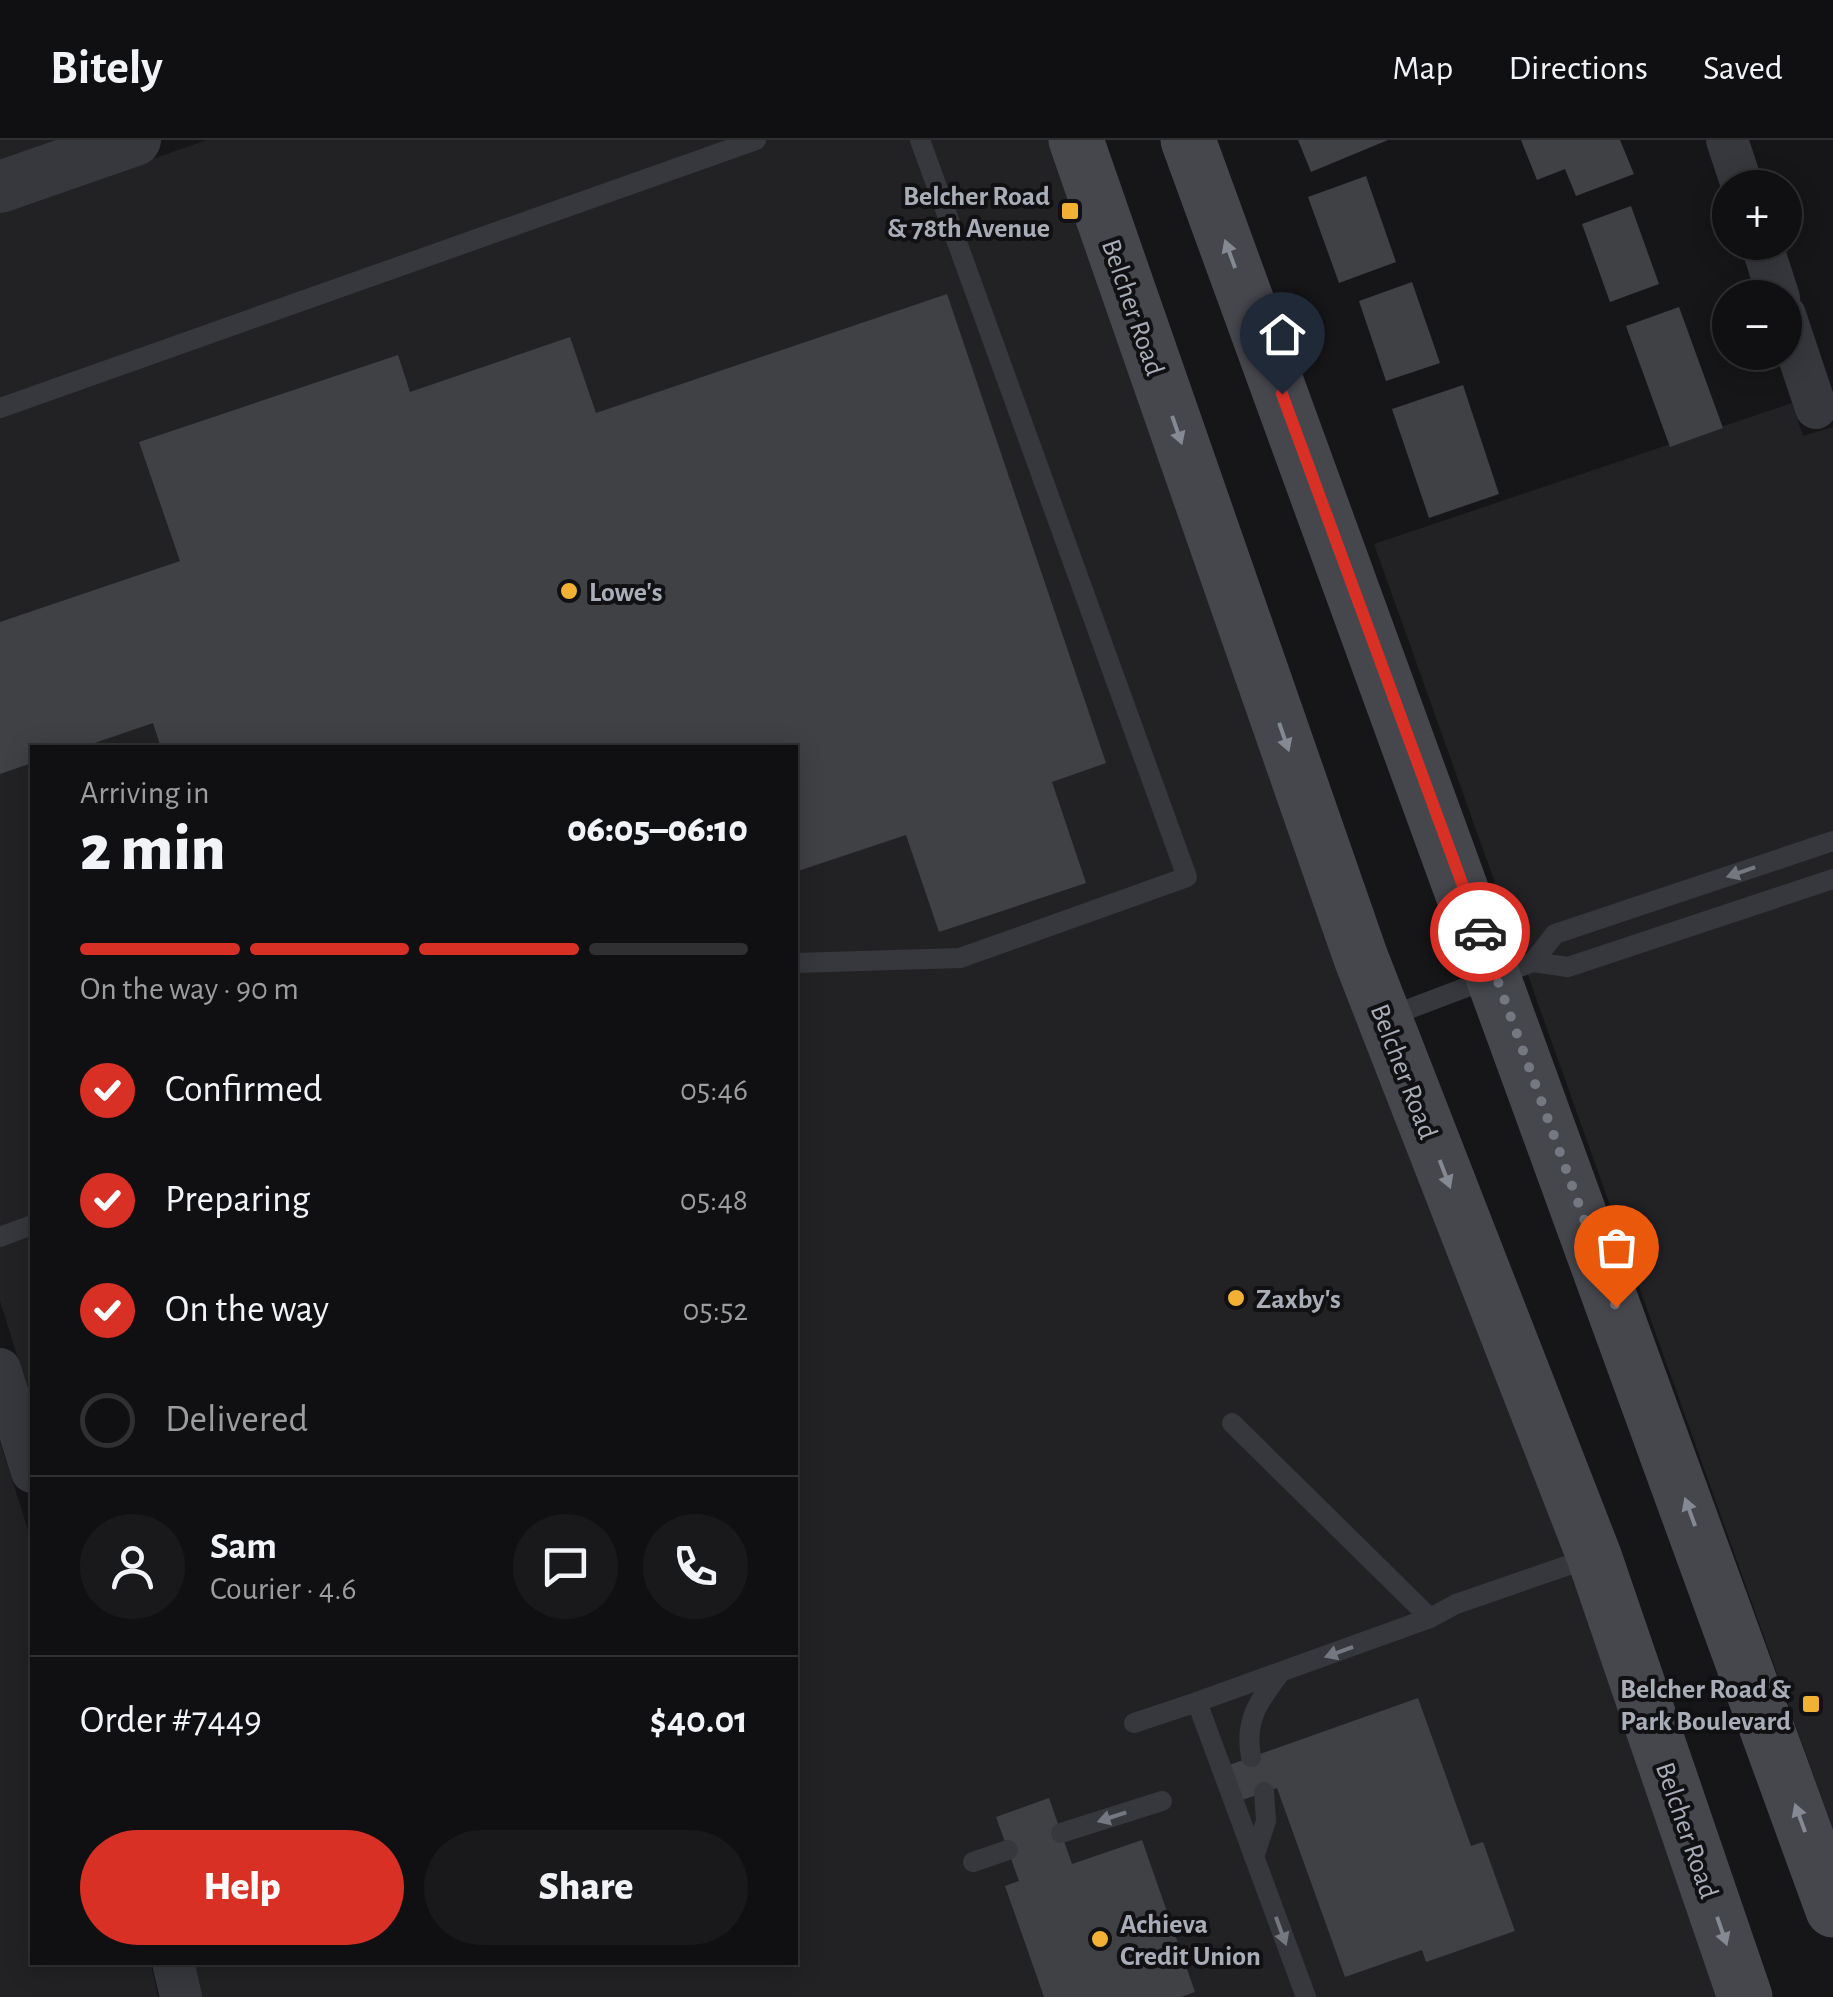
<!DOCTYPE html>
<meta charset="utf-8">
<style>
:root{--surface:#101012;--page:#19191b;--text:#f1f3f6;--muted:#9c9d9f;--line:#303032;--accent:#d93025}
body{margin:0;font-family:"Alegreya Sans",sans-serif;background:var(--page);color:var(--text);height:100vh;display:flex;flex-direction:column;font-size:38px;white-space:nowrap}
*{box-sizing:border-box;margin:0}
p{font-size:32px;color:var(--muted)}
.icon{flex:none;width:55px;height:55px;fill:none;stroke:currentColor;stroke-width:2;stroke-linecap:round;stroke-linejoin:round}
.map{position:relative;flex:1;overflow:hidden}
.details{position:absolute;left:30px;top:605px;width:768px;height:1220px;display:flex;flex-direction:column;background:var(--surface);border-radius:0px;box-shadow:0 5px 25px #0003,0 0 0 2px var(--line)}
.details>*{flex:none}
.buttons{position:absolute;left:1712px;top:30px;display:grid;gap:20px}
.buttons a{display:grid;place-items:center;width:90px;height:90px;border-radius:50%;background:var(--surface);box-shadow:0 5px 25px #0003,0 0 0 2px var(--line);font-size:50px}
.pin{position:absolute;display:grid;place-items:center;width:85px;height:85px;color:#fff;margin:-102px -42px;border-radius:50% 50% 50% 0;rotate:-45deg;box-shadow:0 0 10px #0007}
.pin .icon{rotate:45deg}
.courier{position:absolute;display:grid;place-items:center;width:100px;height:100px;margin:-50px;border:8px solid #d93025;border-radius:50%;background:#fff;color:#222;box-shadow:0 2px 12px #0007}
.overview em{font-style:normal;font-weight:800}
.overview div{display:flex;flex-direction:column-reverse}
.overview{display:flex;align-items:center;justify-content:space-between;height:170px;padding:0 50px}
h1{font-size:65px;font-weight:800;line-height:75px}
.bar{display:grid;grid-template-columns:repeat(4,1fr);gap:15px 10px;align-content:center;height:120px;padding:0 50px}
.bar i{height:12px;border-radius:8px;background:var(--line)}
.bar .selected{background:var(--accent)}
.bar p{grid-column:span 4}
.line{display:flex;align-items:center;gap:25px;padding:0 50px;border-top:2px solid var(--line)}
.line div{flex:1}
.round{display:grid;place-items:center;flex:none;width:105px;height:105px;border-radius:52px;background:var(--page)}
ol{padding:0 50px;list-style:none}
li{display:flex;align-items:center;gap:30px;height:110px}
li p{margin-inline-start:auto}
li .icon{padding:10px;border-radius:50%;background:var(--accent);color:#fff;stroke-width:4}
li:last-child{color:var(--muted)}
li i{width:55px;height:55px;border:5px solid var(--line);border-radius:50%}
.button{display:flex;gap:20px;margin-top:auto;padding:20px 50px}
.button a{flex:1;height:115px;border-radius:60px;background:var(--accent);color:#fff;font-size:40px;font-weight:800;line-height:115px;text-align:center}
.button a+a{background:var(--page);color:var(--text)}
header{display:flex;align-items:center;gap:60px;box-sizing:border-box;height:140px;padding:0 50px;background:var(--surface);border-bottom:2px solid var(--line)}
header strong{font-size:48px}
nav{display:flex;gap:55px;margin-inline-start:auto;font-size:35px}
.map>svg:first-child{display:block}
.built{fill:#222225}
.building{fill:#404145}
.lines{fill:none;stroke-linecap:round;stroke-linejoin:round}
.service{stroke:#37383d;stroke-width:20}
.minor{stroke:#37383d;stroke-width:42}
.tertiary{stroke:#37383d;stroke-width:52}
.secondary{stroke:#45474d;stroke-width:55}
.oneway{fill:#858993}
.oneway2{fill:#757881}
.done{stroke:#757880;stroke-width:10;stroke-dasharray:0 18}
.route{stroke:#d93025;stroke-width:12}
.poi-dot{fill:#f2b134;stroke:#111113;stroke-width:4}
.labels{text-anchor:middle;stroke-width:8;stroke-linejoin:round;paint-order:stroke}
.poi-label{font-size:28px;font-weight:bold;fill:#a8adb8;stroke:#111113;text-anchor:start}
.street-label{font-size:28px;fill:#a8adb8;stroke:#111113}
</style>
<header>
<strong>Bitely</strong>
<nav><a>Map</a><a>Directions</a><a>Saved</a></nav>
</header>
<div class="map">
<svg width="1833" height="1857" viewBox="0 0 1833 1857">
<rect width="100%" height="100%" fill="#161618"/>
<g class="built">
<polygon points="0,0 64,0 0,22"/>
<polygon points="207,0 1054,0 1574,1424 1723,1857 201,1857 194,1823 795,1822 795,608 32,608 32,1263 0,1161 0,72"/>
<polygon points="1792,263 1803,296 1833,287 1833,1690 1374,404"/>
<polygon points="0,1301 32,1403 32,1822 151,1823 158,1857 0,1857"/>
</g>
<g class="building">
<polygon points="1298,0 1388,0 1311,32"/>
<polygon points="1521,0 1620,0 1634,34 1576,56 1565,29 1537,40"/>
<polygon points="1366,36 1396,122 1339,143 1308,57"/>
<polygon points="1631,66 1659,144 1610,162 1582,84"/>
<polygon points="1412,142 1440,223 1386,241 1359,161"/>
<polygon points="947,154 1106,623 1052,642 1086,743 939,792 906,695 795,732 795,608 161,608 153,583 80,608 32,608 32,623 0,634 0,482 180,421 139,302 398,215 410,252 570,197 596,273"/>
<polygon points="1679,167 1723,288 1670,307 1626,186"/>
<polygon points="1463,245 1499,354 1429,378 1392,269"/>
<polygon points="1418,1558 1471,1706 1483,1702 1515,1791 1426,1822 1422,1810 1345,1837 1277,1648 1242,1660 1229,1625"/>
<polygon points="1049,1658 1072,1724 1142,1700 1195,1852 1181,1857 1044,1857 1005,1746 1019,1741 996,1677"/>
</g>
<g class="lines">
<g class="service">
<polyline points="0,268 756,0"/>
<polyline points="1533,822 1555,794 1833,701"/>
<polyline points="795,823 960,818 1187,737 920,0"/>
<polyline points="1385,878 1533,822 1568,827 1833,739"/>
<polyline points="0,1097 32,1085"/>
<polyline points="1232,1283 1430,1478 1456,1464 1592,1417"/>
<polyline points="1134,1583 1197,1562"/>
<path d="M1251 1617C1244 1580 1259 1561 1280 1533"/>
<polyline points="1061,1693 1162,1661"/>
<polyline points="1254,1717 1266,1681 1264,1652"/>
<polyline points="973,1722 1008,1710"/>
<polyline points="1306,1857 1197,1562 1430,1478"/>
</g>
<g class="minor">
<polyline points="1727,0 1743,48"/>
<polyline points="1761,102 1779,158"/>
<polyline points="1785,175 1816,268"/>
<polyline points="0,1229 32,1332"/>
<polyline points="173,1822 181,1857"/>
</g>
<polyline class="tertiary" points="0,47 135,0"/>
<g class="secondary">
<polyline points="1076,0 1361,818 1594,1416 1745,1857"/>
<polyline points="1188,0 1833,1770"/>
</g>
</g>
<defs><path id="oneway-solid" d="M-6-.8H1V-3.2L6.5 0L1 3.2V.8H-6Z" transform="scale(2.5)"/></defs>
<g class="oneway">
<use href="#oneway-solid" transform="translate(1230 114) rotate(-110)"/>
<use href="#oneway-solid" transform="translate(1177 290) rotate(71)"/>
<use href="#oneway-solid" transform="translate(1284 597) rotate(71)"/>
<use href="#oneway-solid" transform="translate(1445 1034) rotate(69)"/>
<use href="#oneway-solid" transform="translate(1690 1372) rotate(-110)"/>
<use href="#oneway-solid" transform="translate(1800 1678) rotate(-110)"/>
<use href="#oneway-solid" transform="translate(1722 1791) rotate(71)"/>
</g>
<g class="oneway2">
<use href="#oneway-solid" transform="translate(1741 732) rotate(161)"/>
<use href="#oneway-solid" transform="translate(1339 1512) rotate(160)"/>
<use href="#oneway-solid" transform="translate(1112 1677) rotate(162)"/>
<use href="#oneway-solid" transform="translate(1281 1791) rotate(70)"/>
</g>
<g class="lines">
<polyline class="done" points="1480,792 1616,1167"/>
<polyline class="route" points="1282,254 1480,792"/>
</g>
<g class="poi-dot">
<rect x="1060" y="61" width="20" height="20" rx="5"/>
<circle cx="569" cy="451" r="10"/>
<circle cx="1236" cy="1158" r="10"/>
<rect x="1801" y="1554" width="20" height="20" rx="5"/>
<circle cx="1100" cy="1799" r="10"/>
</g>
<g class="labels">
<g class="poi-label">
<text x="1050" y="65" text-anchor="end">Belcher Road<tspan x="1050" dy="32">&amp; 78th Avenue</tspan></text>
<text x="589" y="461">Lowe's</text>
<text x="1256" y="1168">Zaxby's</text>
<text x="1791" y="1558" text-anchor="end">Belcher Road &amp;<tspan x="1791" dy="32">Park Boulevard</tspan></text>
<text x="1120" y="1793">Achieva<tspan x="1120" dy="32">Credit Union</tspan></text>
</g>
<g class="street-label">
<text transform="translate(1134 167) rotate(71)" y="10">Belcher Road</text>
<text transform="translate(1405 931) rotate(69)" y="10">Belcher Road</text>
<text transform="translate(1688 1690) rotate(71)" y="10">Belcher Road</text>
</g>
</g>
</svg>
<div class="buttons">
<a>+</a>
<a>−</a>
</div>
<div class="pin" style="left:1616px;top:1167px;background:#ea580c"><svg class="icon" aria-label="bag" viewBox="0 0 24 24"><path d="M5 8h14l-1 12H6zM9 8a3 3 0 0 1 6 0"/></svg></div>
<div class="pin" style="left:1282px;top:254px;background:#1f2937"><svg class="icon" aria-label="home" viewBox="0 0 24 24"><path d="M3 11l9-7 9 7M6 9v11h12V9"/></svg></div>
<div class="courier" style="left:1480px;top:792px"><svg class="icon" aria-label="car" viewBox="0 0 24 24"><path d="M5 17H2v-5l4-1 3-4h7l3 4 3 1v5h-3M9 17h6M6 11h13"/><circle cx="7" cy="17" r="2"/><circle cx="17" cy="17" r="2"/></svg></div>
<section class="details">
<div class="overview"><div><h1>2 min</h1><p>Arriving in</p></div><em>06:05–06:10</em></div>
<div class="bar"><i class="selected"></i><i class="selected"></i><i class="selected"></i><i></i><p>On the way · 90 m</p></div>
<ol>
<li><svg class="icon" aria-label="check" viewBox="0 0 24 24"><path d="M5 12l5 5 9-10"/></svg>Confirmed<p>05:46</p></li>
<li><svg class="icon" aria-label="check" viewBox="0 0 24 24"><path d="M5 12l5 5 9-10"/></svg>Preparing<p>05:48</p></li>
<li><svg class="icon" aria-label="check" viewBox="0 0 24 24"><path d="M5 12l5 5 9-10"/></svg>On the way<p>05:52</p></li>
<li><i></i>Delivered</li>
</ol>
<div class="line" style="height:180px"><a class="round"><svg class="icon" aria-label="person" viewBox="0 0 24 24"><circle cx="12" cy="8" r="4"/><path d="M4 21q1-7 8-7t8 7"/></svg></a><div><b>Sam</b><p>Courier · 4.6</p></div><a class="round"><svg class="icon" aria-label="chat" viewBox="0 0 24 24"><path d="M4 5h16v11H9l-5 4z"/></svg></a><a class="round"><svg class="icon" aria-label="phone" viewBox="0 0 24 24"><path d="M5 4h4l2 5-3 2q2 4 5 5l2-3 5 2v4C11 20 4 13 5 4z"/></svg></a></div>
<div class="line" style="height:130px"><div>Order #7449</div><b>$40.01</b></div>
<div class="button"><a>Help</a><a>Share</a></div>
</section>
</div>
